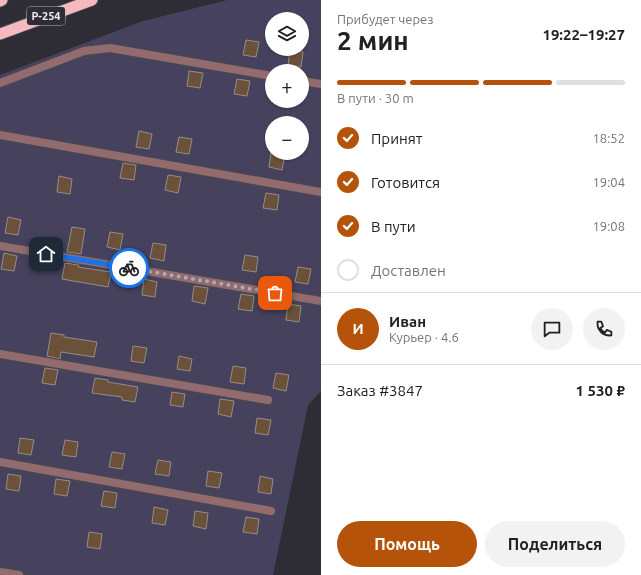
<!DOCTYPE html>
<html lang="ru">
<meta charset="utf-8">
<style>
:root{--surface:#fff;--page:#f2f2f2;--text:#202124;--muted:#757577;--line:#e0e0e0;--accent:#b45309}
body{margin:0;font-family:Ubuntu,sans-serif;background:var(--page);color:var(--text);height:100vh;display:flex;flex-direction:column;font-size:15px;white-space:nowrap}
*{box-sizing:border-box;margin:0}
p{font-size:13px;color:var(--muted)}
.icon{flex:none;width:22px;height:22px;fill:none;stroke:currentColor;stroke-width:2;stroke-linecap:round;stroke-linejoin:round}
.map{position:relative;flex:1;overflow:hidden}
.side{display:flex;flex-direction:column;background:var(--surface);width:320px}
.side>*{flex:none}
.controls{position:absolute;left:265px;top:12px;display:grid;gap:8px}
.controls a{display:grid;place-items:center;width:44px;height:44px;border-radius:50%;background:var(--surface);box-shadow:0 1px 3px #0004;font-size:20px}
.pin{position:absolute;display:grid;place-items:center;width:34px;height:34px;color:#fff;margin:-17px;border-radius:8px;box-shadow:0 2px 6px #0006}
.courier{position:absolute;display:grid;place-items:center;width:40px;height:40px;margin:-20px;border:3px solid #1a73e8;border-radius:50%;background:#fff;color:#222;box-shadow:0 1px 5px #0007}
.headline em{font-style:normal;font-weight:700}
.headline div{display:flex;flex-direction:column-reverse}
.headline{display:flex;align-items:center;justify-content:space-between;height:68px;padding:0 16px}
h1{font-size:26px;font-weight:700;line-height:30px}
.bar{display:grid;grid-template-columns:repeat(4,1fr);gap:6px 4px;align-content:center;height:48px;padding:0 16px}
.bar i{height:5px;border-radius:3px;background:var(--line)}
.bar .current{background:var(--accent)}
.bar p{grid-column:span 4}
.line{display:flex;align-items:center;gap:10px;padding:0 16px;border-top:1px solid var(--line)}
.line div{flex:1}
.round{display:grid;place-items:center;flex:none;width:42px;height:42px;border-radius:21px;background:var(--page)}
ol{padding:0 16px;list-style:none}
li{display:flex;align-items:center;gap:12px;height:44px}
li p{margin-inline-start:auto}
li .icon{padding:4px;border-radius:50%;background:var(--accent);color:#fff;stroke-width:4}
li:last-child{color:var(--muted)}
li i{width:22px;height:22px;border:2px solid var(--line);border-radius:50%}
.primary-button{display:flex;gap:8px;margin-top:auto;padding:8px 16px}
.primary-button a{flex:1;height:46px;border-radius:24px;background:var(--accent);color:#fff;font-size:16px;font-weight:700;line-height:46px;text-align:center}
.primary-button a+a{background:var(--page);color:var(--text)}
main{display:flex;flex:1;min-height:0}
.map>svg:first-child{display:block}
.green{fill:#46425e;fill-rule:evenodd}
.building{fill:#6b513a;stroke:#958d86}
.lines{fill:none;stroke-linecap:round;stroke-linejoin:round}
.service-casing{stroke:#494850;stroke-width:10}
.trunk-casing{stroke:#494850;stroke-width:13}
.service{stroke:#916b6d;stroke-width:8}
.trunk{stroke:#f5babe;stroke-width:11}
.done{stroke:#acacb2;stroke-width:4;stroke-dasharray:0 7.2}
.route{stroke:#1a73e8;stroke-width:5}
.labels{text-anchor:middle;stroke-width:4;stroke-linejoin:round;paint-order:stroke}
.shield{fill:#2e2d35;stroke:#b6b6bb;stroke-width:1}
.shield-label{font-size:11px;font-weight:bold;fill:#f0f0f5}
</style>
<main>
<div class="map">
<svg width="321" height="575" viewBox="0 0 321 575">
<rect width="100%" height="100%" fill="#2e2d35"/>
<path class="green" d="M227 0H321V391L308 405 273 575H0V75L143 21ZM272 19H302V49H272ZM272 71H302V101H272ZM272 123H302V153H272Z"/>
<g class="building">
<polygon points="246,40 259,42 256,57 243,55"/>
<polygon points="290,50 303,52 301,67 288,65"/>
<polygon points="189,71 203,73 200,88 187,86"/>
<polygon points="237,79 250,81 247,96 234,94"/>
<polygon points="139,131 152,134 149,149 136,147"/>
<polygon points="179,137 192,139 189,154 176,152"/>
<polygon points="271,152 285,154 282,170 269,167"/>
<polygon points="123,163 136,165 134,180 120,178"/>
<polygon points="168,175 181,177 178,193 165,190"/>
<polygon points="59,176 72,179 70,194 57,192"/>
<polygon points="266,193 279,195 277,210 263,208"/>
<polygon points="8,217 21,220 18,235 5,233"/>
<polygon points="72,227 85,229 81,254 67,252"/>
<polygon points="110,232 123,234 120,250 107,247"/>
<polygon points="153,243 166,245 164,261 150,258"/>
<polygon points="4,253 17,256 14,271 1,269"/>
<polygon points="245,255 258,257 256,272 242,270"/>
<polygon points="65,263 79,265 78,267 111,272 108,287 62,279"/>
<polygon points="298,267 311,269 308,284 295,282"/>
<polygon points="144,279 157,282 155,297 142,295"/>
<polygon points="194,286 208,288 205,304 192,301"/>
<polygon points="241,294 254,296 252,311 238,309"/>
<polygon points="288,304 301,306 299,322 286,320"/>
<polygon points="51,333 64,335 64,337 97,342 94,357 61,352 60,359 47,356"/>
<polygon points="133,346 147,348 144,363 131,361"/>
<polygon points="179,356 192,359 190,371 177,369"/>
<polygon points="233,366 246,368 244,384 230,382"/>
<polygon points="45,368 58,370 55,385 42,383"/>
<polygon points="276,373 289,375 286,391 273,388"/>
<polygon points="95,378 108,380 108,382 138,387 135,402 122,400 122,397 92,393"/>
<polygon points="172,392 185,394 183,407 170,405"/>
<polygon points="220,399 234,401 231,417 218,414"/>
<polygon points="257,418 271,420 268,435 255,433"/>
<polygon points="20,438 34,440 31,455 18,453"/>
<polygon points="65,440 78,442 76,457 62,455"/>
<polygon points="112,452 125,454 122,469 109,467"/>
<polygon points="158,460 171,462 169,476 155,474"/>
<polygon points="208,471 222,473 219,488 206,486"/>
<polygon points="8,474 21,476 19,491 6,489"/>
<polygon points="260,476 273,479 271,494 258,492"/>
<polygon points="56,479 70,481 67,496 54,494"/>
<polygon points="104,491 117,493 115,508 101,506"/>
<polygon points="154,507 168,510 165,525 152,523"/>
<polygon points="195,511 208,513 206,529 193,526"/>
<polygon points="246,517 259,519 257,534 243,532"/>
<polygon points="89,532 102,534 100,549 87,547"/>
</g>
<g class="lines">
<g class="service-casing">
<g id="service">
<polyline points="302,81 321,84"/>
<polyline points="0,83 84,51 110,48 272,76"/>
<polyline points="0,135 321,192"/>
<polyline points="0,246 321,301"/>
<polyline points="0,354 268,400"/>
<polyline points="0,462 271,511"/>
<polyline points="0,572 19,575"/>
</g>
</g>
<g class="trunk-casing">
<g id="trunk">
<polyline points="0,1 2,0"/>
<polyline points="0,34 92,0"/>
</g>
</g>
<use href="#service" class="service"/>
<use href="#trunk" class="trunk"/>
</g>
<g class="lines">
<polyline class="done" points="129,268 275,293"/>
<polyline class="route" points="46,254 129,268"/>
</g>
<g class="labels">
<rect class="shield" x="27" y="7" width="38" height="18" rx="3"/>
<g class="shield-label">
<text x="46" y="20">Р-254</text>
</g>
</g>
</svg>
<div class="controls">
<a><svg class="icon" aria-label="layers" viewBox="0 0 24 24"><path d="M12 4l9 5-9 5-9-5zM3 14l9 5 9-5"/></svg></a>
<a>+</a>
<a>−</a>
</div>
<div class="pin" style="left:275px;top:293px;background:#ea580c"><svg class="icon" aria-label="bag" viewBox="0 0 24 24"><path d="M5 8h14l-1 12H6zM9 8a3 3 0 0 1 6 0"/></svg></div>
<div class="pin" style="left:46px;top:254px;background:#1f2937"><svg class="icon" aria-label="home" viewBox="0 0 24 24"><path d="M3 11l9-7 9 7M6 9v11h12V9"/></svg></div>
<div class="courier" style="left:129px;top:268px"><svg class="icon" aria-label="bike" viewBox="0 0 24 24"><circle cx="6" cy="16" r="4"/><circle cx="18" cy="16" r="4"/><path d="M6 16l4-8h5l3 8M10 8l3 8H6M13 5h3"/></svg></div>
</div>
<section class="side">
<div class="headline"><div><h1>2 мин</h1><p>Прибудет через</p></div><em>19:22–19:27</em></div>
<div class="bar"><i class="current"></i><i class="current"></i><i class="current"></i><i></i><p>В пути · 30 m</p></div>
<ol>
<li><svg class="icon" aria-label="check" viewBox="0 0 24 24"><path d="M5 12l5 5 9-10"/></svg>Принят<p>18:52</p></li>
<li><svg class="icon" aria-label="check" viewBox="0 0 24 24"><path d="M5 12l5 5 9-10"/></svg>Готовится<p>19:04</p></li>
<li><svg class="icon" aria-label="check" viewBox="0 0 24 24"><path d="M5 12l5 5 9-10"/></svg>В пути<p>19:08</p></li>
<li><i></i>Доставлен</li>
</ol>
<div class="line" style="height:72px"><b class="round" style="background:var(--accent);color:#fff">И</b><div><b>Иван</b><p>Курьер · 4.6</p></div><a class="round"><svg class="icon" aria-label="chat" viewBox="0 0 24 24"><path d="M4 5h16v11H9l-5 4z"/></svg></a><a class="round"><svg class="icon" aria-label="phone" viewBox="0 0 24 24"><path d="M5 4h4l2 5-3 2q2 4 5 5l2-3 5 2v4C11 20 4 13 5 4z"/></svg></a></div>
<div class="line" style="height:52px"><div>Заказ #3847</div><b>1 530 ₽</b></div>
<div class="primary-button"><a>Помощь</a><a>Поделиться</a></div>
</section>
</main>
